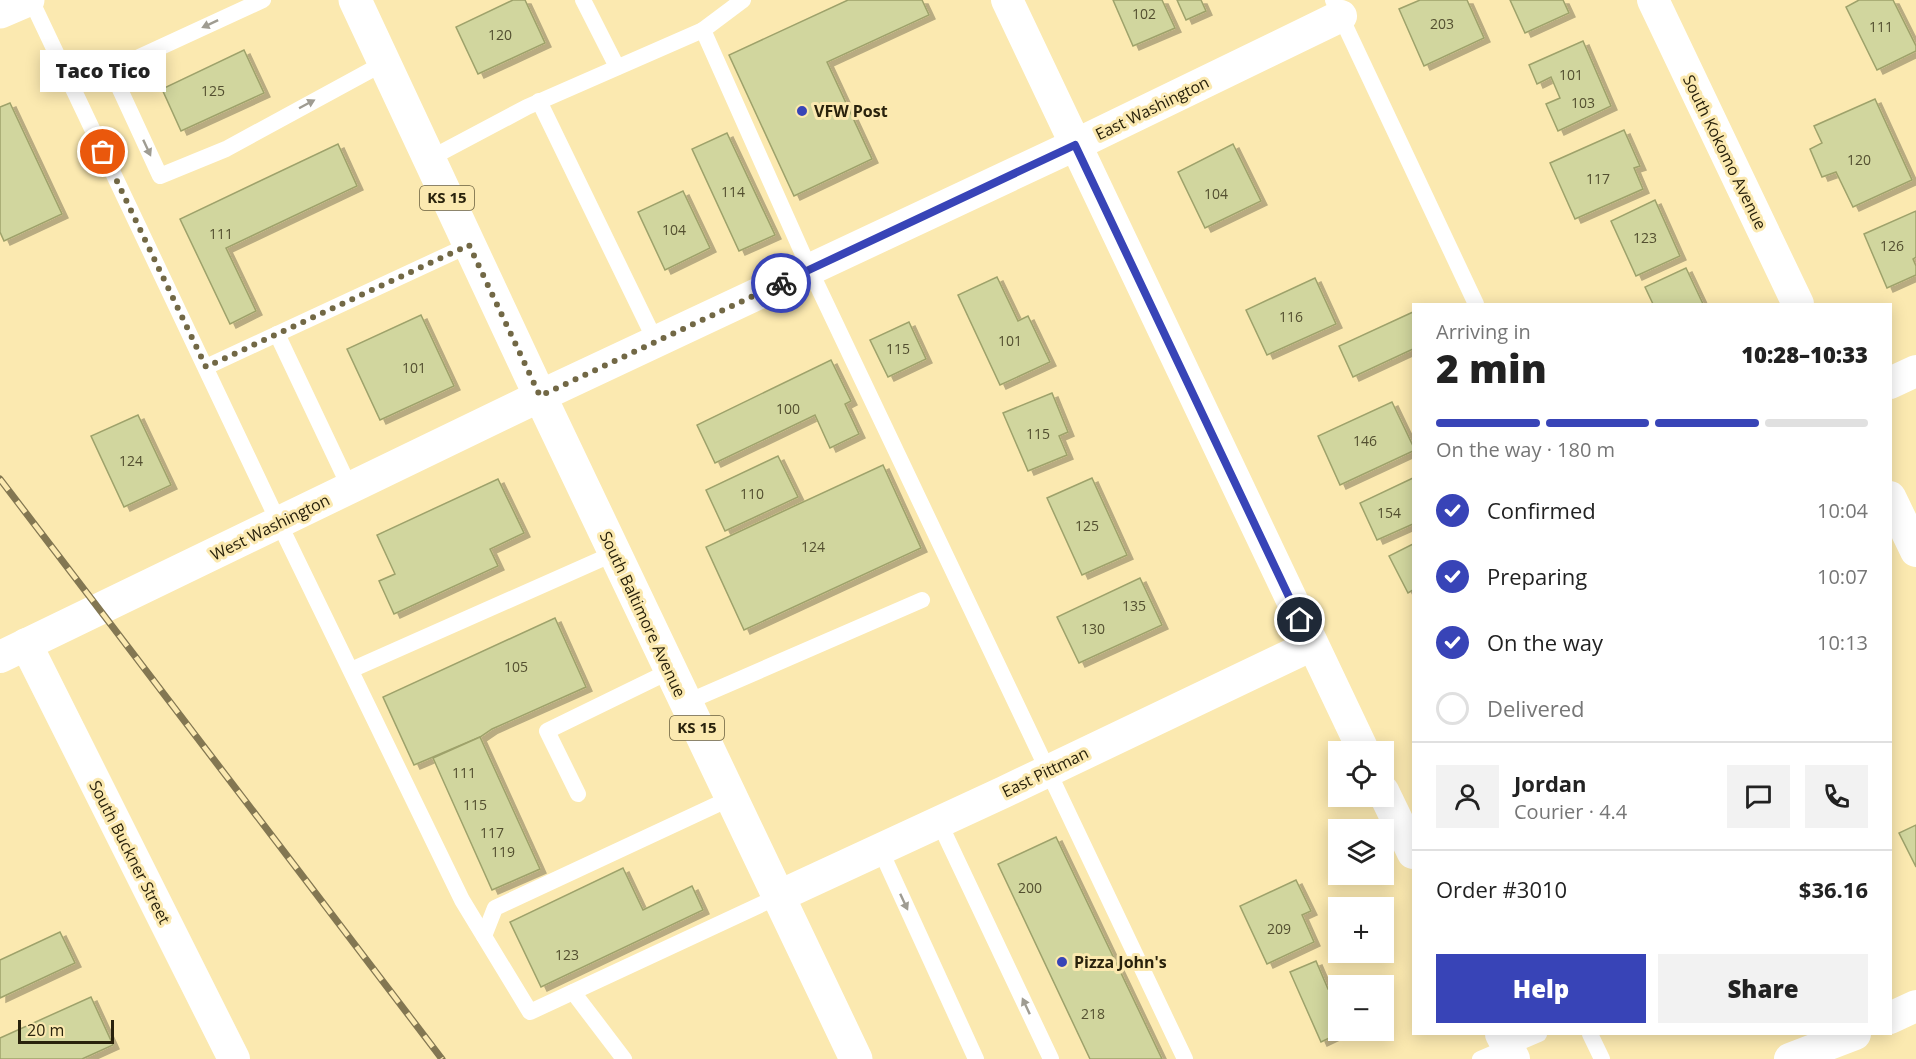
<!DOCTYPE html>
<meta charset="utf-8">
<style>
:root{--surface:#fff;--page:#f2f2f2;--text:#222;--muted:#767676;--line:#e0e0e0;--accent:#3844b7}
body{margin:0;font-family:"Open Sans",sans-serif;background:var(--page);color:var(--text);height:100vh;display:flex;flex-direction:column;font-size:22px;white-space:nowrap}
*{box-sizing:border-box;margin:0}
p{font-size:20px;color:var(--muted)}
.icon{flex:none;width:33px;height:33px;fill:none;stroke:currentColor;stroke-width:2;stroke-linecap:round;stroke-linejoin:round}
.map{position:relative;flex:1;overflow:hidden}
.sheet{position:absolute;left:1412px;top:303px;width:480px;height:732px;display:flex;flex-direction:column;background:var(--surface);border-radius:0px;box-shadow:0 3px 15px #0003}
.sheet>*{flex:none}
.fabs{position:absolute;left:1328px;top:741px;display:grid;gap:12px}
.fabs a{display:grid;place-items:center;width:66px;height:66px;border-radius:0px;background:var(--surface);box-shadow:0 3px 15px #0003;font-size:30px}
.scale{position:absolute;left:18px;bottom:15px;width:96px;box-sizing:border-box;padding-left:6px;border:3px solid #29220c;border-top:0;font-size:16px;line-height:21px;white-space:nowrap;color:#29220c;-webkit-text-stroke:4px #fbe9b0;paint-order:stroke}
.pin{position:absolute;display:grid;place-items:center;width:51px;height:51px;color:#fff;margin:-26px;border:3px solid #fff;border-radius:50%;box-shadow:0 2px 6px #0007}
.courier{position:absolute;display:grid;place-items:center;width:60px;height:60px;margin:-30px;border:4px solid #3844b7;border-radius:50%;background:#fff;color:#222;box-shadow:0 2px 8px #0007}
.bubble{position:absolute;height:42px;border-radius:0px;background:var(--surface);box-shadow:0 3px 15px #0003;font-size:20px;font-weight:800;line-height:42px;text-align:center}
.summary em{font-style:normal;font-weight:800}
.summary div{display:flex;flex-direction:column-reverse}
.summary{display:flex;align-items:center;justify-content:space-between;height:102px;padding:0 24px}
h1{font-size:39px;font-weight:800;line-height:45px}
.bar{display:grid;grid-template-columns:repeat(4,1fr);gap:9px 6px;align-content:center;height:72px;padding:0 24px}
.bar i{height:8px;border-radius:4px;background:var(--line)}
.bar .selected{background:var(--accent)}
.bar p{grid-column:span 4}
.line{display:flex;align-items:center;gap:15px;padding:0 24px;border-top:2px solid var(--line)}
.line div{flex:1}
.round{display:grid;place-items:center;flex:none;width:63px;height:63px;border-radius:0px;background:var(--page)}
ol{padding:0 24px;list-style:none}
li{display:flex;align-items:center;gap:18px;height:66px}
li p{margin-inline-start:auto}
li .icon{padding:6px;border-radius:50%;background:var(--accent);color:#fff;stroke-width:4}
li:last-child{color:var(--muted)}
li i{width:33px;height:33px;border:3px solid var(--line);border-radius:50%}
.primary-button{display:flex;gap:12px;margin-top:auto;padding:12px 24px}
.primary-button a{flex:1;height:69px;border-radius:0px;background:var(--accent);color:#fff;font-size:24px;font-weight:800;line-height:69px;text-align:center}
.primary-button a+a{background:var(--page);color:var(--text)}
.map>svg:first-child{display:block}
.building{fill:#d1d69e;stroke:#9ea26b;stroke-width:1.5;filter:url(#shadow)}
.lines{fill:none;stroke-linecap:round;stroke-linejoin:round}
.service{stroke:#fff;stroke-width:16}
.minor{stroke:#fff;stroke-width:32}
.tertiary{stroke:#fff;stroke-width:33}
.primary{stroke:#fff;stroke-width:33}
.rail-casing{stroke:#837752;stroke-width:7}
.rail{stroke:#fbe9b0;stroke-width:4.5;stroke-dasharray:14;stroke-linecap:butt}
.oneway{fill:#9f9c92}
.done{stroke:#726845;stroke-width:6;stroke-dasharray:0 10.8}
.route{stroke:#3844b7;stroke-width:8}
.poi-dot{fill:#3844b7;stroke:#fbe9b0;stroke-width:2}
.labels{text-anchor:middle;stroke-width:6;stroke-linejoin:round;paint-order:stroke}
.number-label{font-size:14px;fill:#534f30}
.shield{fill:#fbe9b0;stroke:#685e3d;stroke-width:1.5}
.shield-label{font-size:15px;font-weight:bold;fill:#29220c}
.street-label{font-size:16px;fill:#29220c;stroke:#fbe9b0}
.poi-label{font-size:16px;font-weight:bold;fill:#29220c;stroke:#fbe9b0;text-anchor:start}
</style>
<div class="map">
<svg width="1916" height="1059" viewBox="0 0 1916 1059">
<defs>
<filter id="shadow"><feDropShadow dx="6" dy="4" stdDeviation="0" flood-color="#0004"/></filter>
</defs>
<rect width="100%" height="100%" fill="#fbe9b0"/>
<g class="building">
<polygon points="513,0 525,0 545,43 478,74 456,27"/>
<polygon points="848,0 922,0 929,15 827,62 872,159 794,196 729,55"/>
<polygon points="1113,0 1162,0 1175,28 1133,46"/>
<polygon points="1177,0 1201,0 1206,11 1186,20"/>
<polygon points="1420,0 1467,0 1484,38 1424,66 1399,9"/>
<polygon points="1510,0 1563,0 1569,13 1525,33"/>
<polygon points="1859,0 1893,0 1916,46 1916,51 1877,70 1846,7"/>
<polygon points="1583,41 1611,106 1558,131 1546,104 1560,98 1551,77 1537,84 1529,65"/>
<polygon points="244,50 264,93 181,131 162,89"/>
<polygon points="1875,99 1912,180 1853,207 1836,172 1822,177 1810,149 1822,143 1814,126"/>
<polygon points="10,103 62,214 4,241 0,232 0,107"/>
<polygon points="1624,130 1640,166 1634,168 1643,189 1575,219 1550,163"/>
<polygon points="727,133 775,235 739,251 692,149"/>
<polygon points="338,144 357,186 226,248 256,311 230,324 180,219"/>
<polygon points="1233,144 1261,201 1205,228 1178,172"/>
<polygon points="683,191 710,248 665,270 638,212"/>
<polygon points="1655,200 1680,256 1636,276 1611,221"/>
<polygon points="1916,211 1916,257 1913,259 1916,266 1916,275 1887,288 1864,234"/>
<polygon points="1686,268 1703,304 1653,304 1645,287"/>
<polygon points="997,277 1018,321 1028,316 1050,362 1000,385 958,295"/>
<polygon points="1315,278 1336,324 1267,355 1246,310"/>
<polygon points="1413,312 1413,349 1353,377 1339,346"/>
<polygon points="421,315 454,386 380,420 347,349"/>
<polygon points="909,322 926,359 888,377 870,340"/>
<polygon points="831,360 851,401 845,404 859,434 830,448 815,415 715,463 697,425"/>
<polygon points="1052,393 1068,432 1059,436 1067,455 1028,471 1003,413"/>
<polygon points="1392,402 1413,446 1413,451 1340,485 1318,436"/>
<polygon points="138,415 171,485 124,507 91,436"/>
<polygon points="778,456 798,497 725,531 706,490"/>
<polygon points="883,465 921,548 744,630 706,547"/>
<polygon points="1092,478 1127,555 1082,575 1047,498"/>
<polygon points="1413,478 1413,524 1377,540 1360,503"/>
<polygon points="498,479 524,533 490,549 498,566 394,614 379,581 395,574 377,535"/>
<polygon points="1413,544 1413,590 1408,593 1389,556"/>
<polygon points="1140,578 1162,625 1079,663 1057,617"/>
<polygon points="555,618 586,687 492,729 480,737 414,765 383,697"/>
<polygon points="480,737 540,869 492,890 433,758"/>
<polygon points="1916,825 1916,867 1899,833"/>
<polygon points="1056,837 1162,1059 1090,1059 998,864"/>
<polygon points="623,868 643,910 692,886 703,910 541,987 510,922"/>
<polygon points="1296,880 1311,911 1302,915 1314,942 1267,964 1240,906"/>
<polygon points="60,932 75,963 0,998 0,960"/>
<polygon points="1316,961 1328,989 1345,981 1347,986 1338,986 1338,1030 1346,1030 1321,1042 1290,972"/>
<polygon points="91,997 113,1045 82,1059 0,1059 0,1038"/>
</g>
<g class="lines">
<g class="service">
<polyline points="31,0 279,523 462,900 530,1012 777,897"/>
<polyline points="263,0 111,70 160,176 226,149 384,63"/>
<polyline points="583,0 617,67"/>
<polyline points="1333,0 1476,304"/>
<polyline points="703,30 743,0"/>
<polyline points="539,101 656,342"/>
<polyline points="429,159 527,107 703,30 810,270 1185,1059"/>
<polyline points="277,334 350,488"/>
<polyline points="206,367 469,245"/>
<polyline points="351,670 615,553"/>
<polyline points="685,703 922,600"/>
<polyline points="578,794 547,731 670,671"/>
<polyline points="939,822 1051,1059"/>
<polyline points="880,849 976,1059"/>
<polyline points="484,936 495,908 731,798"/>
<polyline points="573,992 624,1059"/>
<polyline points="1590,1034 1602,1059"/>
<polyline points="1480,1059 1539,1034"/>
</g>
<g class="minor">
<polyline points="1007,0 1364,752"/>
<polyline points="1653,0 1798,304"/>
<polyline points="1890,383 1916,371"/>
<polyline points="1890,497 1916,551"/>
<polyline points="26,644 234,1059"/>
<polyline points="0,657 540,396 1075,145 1341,16"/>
<polyline points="1383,791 1413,853"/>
<polyline points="777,897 1004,792 1312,645"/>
<polyline points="1890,1018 1916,1006"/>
<polyline points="1501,1034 1514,1059"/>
<polyline points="1790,1059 1855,1034"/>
</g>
<polyline class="tertiary" points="0,12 28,0"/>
<polyline class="primary" points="355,0 540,396 856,1059"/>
<g class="rail-casing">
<polyline id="rail" points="0,479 442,1059"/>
</g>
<use href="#rail" class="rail"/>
</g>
<defs><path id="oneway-solid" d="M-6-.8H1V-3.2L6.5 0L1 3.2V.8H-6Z" transform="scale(1.5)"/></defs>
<g class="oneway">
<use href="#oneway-solid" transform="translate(210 24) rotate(155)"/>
<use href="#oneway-solid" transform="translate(307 104) rotate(-28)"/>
<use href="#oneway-solid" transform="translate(147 148) rotate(65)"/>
<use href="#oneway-solid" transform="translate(904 902) rotate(65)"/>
<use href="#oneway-solid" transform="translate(1026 1006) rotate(-115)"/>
</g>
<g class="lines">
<polyline class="done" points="103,152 206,367 469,245 540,396 781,283"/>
<polyline class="route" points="781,283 1075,145 1300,620"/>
</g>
<g class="poi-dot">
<circle cx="802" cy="111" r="6"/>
<circle cx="1062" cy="962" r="6"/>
</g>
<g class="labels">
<g class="number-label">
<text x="1144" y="19">102</text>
<text x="1442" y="29">203</text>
<text x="1881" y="32">111</text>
<text x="500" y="40">120</text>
<text x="1571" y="80">101</text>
<text x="213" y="96">125</text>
<text x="1583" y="108">103</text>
<text x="1859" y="165">120</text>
<text x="1598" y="184">117</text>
<text x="733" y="197">114</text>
<text x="1216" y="199">104</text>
<text x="674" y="235">104</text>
<text x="221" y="239">111</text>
<text x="1645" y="243">123</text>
<text x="1892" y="251">126</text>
<text x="1291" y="322">116</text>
<text x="1010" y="346">101</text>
<text x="898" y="354">115</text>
<text x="414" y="373">101</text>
<text x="788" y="414">100</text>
<text x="1038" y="439">115</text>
<text x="1365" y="446">146</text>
<text x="131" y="466">124</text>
<text x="752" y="499">110</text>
<text x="1389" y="518">154</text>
<text x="1087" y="531">125</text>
<text x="813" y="552">124</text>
<text x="1134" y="611">135</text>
<text x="1093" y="634">130</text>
<text x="516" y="672">105</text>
<text x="464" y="778">111</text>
<text x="475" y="810">115</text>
<text x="492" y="838">117</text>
<text x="503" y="857">119</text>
<text x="1030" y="893">200</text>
<text x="1279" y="934">209</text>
<text x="567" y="960">123</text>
<text x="1093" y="1019">218</text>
</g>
<g class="shield">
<rect x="420" y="186" width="54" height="24" rx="4.5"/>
<rect x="670" y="716" width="54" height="24" rx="4.5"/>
</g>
<g class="shield-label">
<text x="447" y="203">KS 15</text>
<text x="697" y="733">KS 15</text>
</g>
<g class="street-label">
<text transform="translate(1152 108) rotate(-26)" y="6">East Washington</text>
<text transform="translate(1725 152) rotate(64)" y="6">South Kokomo Avenue</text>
<text transform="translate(270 527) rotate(-26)" y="6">West Washington</text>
<text transform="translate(643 614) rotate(65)" y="6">South Baltimore Avenue</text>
<text transform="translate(1045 772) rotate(-26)" y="6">East Pittman</text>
<text transform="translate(130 852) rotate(63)" y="6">South Buckner Street</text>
</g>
<g class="poi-label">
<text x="814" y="117">VFW Post</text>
<text x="1074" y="968">Pizza John's</text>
</g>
</g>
</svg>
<div class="fabs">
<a><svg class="icon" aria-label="locate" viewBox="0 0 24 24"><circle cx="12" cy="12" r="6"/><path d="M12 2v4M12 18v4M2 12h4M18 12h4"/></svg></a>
<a><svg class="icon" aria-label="layers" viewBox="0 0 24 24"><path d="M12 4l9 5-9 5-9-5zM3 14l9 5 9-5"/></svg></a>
<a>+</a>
<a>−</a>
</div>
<div class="scale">20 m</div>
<div class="pin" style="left:103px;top:152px;background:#ea580c"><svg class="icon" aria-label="bag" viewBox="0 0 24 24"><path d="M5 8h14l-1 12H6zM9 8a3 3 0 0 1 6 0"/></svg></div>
<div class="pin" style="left:1300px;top:620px;background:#1f2937"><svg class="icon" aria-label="home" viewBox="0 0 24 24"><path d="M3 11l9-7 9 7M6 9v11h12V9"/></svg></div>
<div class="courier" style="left:781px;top:283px"><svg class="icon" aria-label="bike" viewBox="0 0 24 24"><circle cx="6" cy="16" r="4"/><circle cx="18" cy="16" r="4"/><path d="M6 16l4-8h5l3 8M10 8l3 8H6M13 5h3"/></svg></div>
<div class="bubble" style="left:40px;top:50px;width:126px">Taco Tico</div>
<section class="sheet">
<div class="summary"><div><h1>2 min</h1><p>Arriving in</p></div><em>10:28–10:33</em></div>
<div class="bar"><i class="selected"></i><i class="selected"></i><i class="selected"></i><i></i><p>On the way · 180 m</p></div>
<ol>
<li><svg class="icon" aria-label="check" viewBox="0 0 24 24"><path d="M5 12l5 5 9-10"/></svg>Confirmed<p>10:04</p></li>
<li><svg class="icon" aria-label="check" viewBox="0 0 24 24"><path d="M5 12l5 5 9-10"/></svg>Preparing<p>10:07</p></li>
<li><svg class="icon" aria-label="check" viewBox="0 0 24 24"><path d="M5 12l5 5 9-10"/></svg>On the way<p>10:13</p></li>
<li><i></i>Delivered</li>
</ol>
<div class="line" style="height:108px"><a class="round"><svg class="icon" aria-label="person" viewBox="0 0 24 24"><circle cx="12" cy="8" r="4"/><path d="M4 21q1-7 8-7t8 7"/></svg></a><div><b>Jordan</b><p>Courier · 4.4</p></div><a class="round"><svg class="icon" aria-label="chat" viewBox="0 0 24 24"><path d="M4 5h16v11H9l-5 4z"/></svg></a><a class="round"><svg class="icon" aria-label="phone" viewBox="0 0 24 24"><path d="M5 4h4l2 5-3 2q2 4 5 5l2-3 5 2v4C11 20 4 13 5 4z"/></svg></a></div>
<div class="line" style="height:78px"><div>Order #3010</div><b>$36.16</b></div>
<div class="primary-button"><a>Help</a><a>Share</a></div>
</section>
</div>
